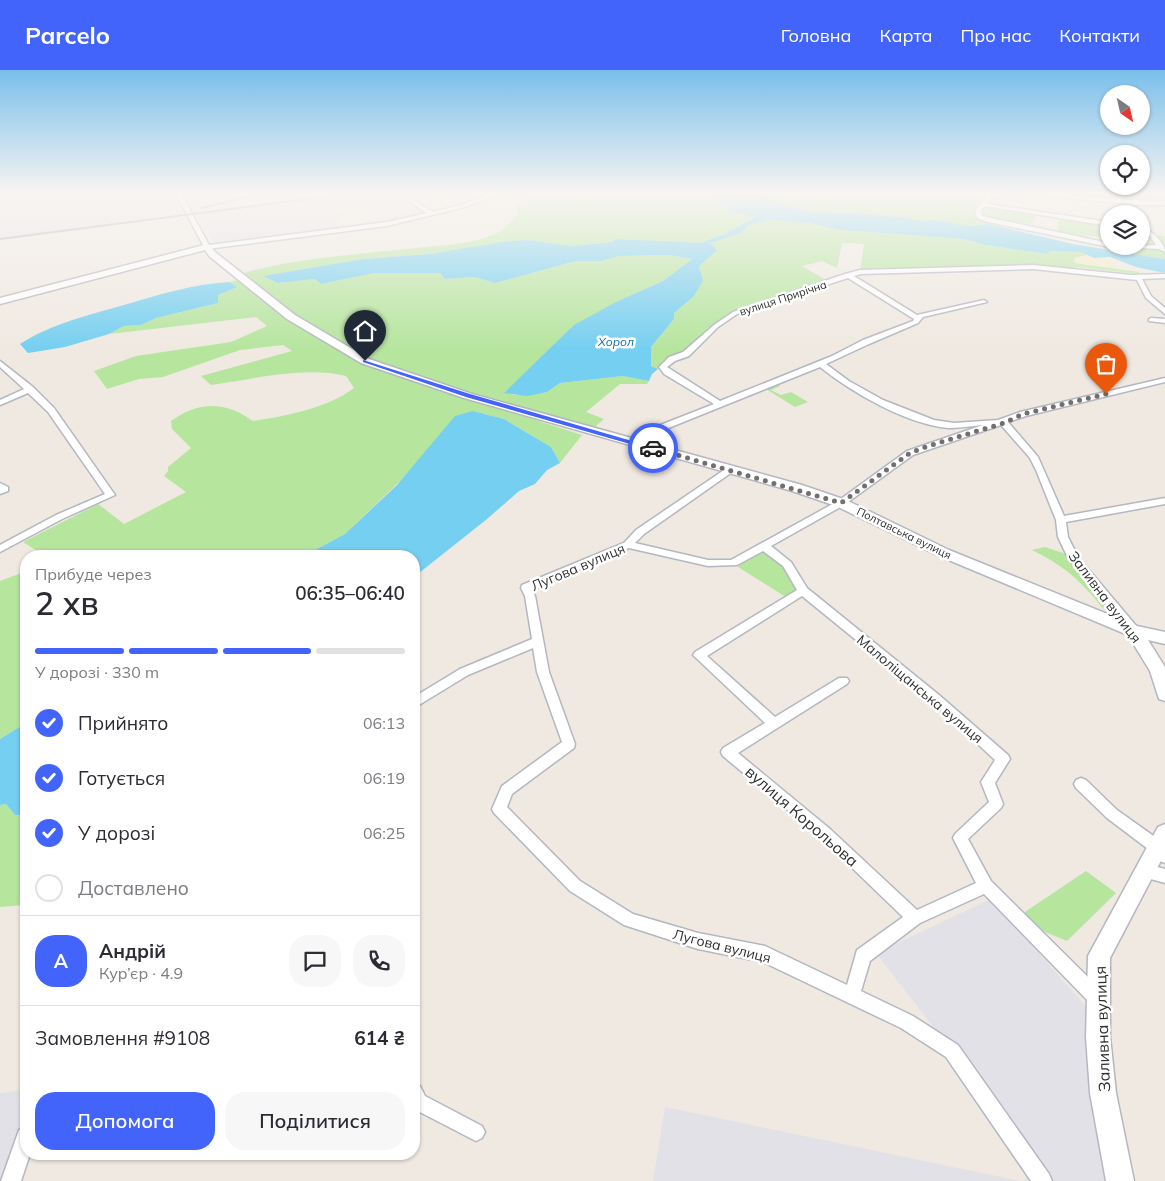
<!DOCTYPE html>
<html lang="uk">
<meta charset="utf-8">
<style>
:root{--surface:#fff;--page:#f7f7f7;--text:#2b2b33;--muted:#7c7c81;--line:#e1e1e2;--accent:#4264fb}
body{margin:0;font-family:Mulish,sans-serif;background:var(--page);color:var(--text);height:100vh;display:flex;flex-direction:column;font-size:19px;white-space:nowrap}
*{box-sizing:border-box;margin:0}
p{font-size:16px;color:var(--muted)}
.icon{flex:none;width:28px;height:28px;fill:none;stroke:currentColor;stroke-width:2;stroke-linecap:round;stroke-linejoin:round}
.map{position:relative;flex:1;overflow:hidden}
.details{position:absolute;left:20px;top:480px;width:400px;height:610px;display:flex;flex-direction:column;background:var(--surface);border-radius:20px;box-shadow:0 1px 4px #0004}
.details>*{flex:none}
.needle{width:32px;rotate:146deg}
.buttons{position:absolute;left:1100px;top:15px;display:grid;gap:10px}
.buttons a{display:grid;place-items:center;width:50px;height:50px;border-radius:50%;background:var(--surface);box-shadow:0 1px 4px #0004;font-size:25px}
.pin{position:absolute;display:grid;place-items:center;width:42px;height:42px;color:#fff;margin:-51px -21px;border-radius:50% 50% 50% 0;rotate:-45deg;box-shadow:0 0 5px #0007}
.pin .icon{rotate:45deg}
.courier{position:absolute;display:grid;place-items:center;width:50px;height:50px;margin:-25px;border:4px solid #4264fb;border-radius:50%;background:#fff;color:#222;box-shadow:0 1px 6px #0007}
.headline em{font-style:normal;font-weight:600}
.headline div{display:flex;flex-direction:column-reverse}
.headline{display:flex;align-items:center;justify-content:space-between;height:85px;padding:0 15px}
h1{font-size:32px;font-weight:600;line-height:38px}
.bar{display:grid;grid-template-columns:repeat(4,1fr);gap:8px 5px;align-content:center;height:60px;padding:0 15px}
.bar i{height:6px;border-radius:4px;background:var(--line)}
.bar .active{background:var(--accent)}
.bar p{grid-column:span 4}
.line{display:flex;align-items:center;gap:12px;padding:0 15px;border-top:1px solid var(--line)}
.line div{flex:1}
.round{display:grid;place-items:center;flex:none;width:52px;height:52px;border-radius:20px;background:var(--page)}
ol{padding:0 15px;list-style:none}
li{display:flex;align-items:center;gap:15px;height:55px}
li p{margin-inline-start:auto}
li .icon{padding:5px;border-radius:50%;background:var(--accent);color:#fff;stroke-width:4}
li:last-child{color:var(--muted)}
li i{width:28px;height:28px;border:2px solid var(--line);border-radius:50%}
.action{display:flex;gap:10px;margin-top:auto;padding:10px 15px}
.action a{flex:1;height:58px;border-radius:20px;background:var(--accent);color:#fff;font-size:20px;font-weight:600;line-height:58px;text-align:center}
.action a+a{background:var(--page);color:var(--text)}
header{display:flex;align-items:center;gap:30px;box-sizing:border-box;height:70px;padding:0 25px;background:var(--accent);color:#fff}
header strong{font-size:24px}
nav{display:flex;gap:28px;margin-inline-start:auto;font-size:18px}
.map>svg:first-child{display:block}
.industrial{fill:#e3e1e8}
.green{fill:#b6e59e}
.sand{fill:#f3ecc5}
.water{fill:#75cff0}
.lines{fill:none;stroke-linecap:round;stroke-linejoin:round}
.street-casing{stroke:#b4b7c1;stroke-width:3}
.secondary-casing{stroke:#b4b7c1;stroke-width:3}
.street{fill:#fff;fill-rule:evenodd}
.secondary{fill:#fff;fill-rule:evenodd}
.rail{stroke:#a3a6b8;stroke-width:2}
.route{fill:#4264fb}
.done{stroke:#726f6d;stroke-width:5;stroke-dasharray:0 9}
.labels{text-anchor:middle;stroke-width:5;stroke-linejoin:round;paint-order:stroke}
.far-street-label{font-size:11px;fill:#2e2e2e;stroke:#fff}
.far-water-label{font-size:12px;font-style:italic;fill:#0d6fa3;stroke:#fff}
.street-label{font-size:14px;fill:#2e2e2e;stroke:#fff}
.near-street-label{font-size:16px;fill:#2e2e2e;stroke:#fff}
</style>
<header>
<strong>Parcelo</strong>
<nav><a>Головна</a><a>Карта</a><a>Про нас</a><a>Контакти</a></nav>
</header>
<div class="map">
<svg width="1165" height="1111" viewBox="0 0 1165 1111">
<rect width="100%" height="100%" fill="#efe9e1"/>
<g class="industrial">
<polygon points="0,124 169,124 181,140 164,145 105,155 0,168"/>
<polygon points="185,124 252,124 193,139"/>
<polygon points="279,124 396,124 429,143 378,154 366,134 339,138 344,145 337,151 338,159 215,175 198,143 264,130 266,127"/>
<polygon points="991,829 1088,939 1111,1111 1025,1111 1030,1082 876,883"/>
<polygon points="26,1020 26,1045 0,1111 0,1023"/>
<polygon points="665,1037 1021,1111 653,1111"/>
</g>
<g class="green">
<path d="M556 124H575L579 127 599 124H716L719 134 732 141 755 146 725 164 700 173 613 172 572 176 528 170 430 184 363 189 264 206 278 213 315 209 321 214 374 203H441L445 209 474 207 495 213 576 191H601L619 186 669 185 692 189 663 211 618 231 530 299 505 322 515 325 547 322 560 313 623 306 649 311 647 314H620L586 342 604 349 595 357C501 331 401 312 317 261 290 245 266 222 241 204 292 188 362 184 416 178 442 175 475 175 499 162 506 158 512 150 518 143L515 137 519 132Z"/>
<polygon points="764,124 802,124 819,129 829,124 1009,124 989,128 978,141 979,147 989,154 968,156 935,150 921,151 902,147 803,140 778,133"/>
<polygon points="1029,124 1165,124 1165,133"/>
<polygon points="989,136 1037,144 1031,154 981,146"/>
<polygon points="1060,147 1109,156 1109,168 1057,162"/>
<polygon points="769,150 809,153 840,160 964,169 985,175 1047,184 1048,181 1081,182 1087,185 1075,188 1075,193 1139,202 1139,204 1076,197 1069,199 1033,197 860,202 864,174 842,173 837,198 822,191 802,196 829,212 735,243 716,256 686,284 658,299 651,296 651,277 674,249 674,243 693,227 699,196 710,173 742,163 747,156"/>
<polygon points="1143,164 1165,166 1165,173 1159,173 1160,177 1165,180 1165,189 1104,179 1105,175 1144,178"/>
<path d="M238 210 290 250 360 293 582 365 560 393 551 377 504 349 473 341 345 464 304 486H45L23 472 98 434 124 454 186 422 164 406 168 401V397L191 378 172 359 171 351C199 331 225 331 253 351 286 346 328 338 354 318L346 306C302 296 255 309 211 315L201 306 292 281 283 275 240 280 163 307 139 309 107 319 94 301 136 286 231 272 267 256 256 247 109 264 124 256 141 255 156 248 218 233V225L236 217 229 212Z"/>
<polygon points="779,315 780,316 771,320 781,325 791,322 808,332 795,337 766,319"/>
<path d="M1045 477 1066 484 1094 515 1116 546C1100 540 1099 531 1087 520 1071 502 1054 491 1032 480Z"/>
<polygon points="769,479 787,494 803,521 789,529 738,497 742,492"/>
<polygon points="24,502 26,503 26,653 0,669 0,511"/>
<polygon points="6,734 15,745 26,747 26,835 0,837 0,735"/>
<polygon points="1086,801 1116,823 1067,871 1045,862 1022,844"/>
</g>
<polygon class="sand" points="1087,185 1094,188 1110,187 1111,194 1118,196 1118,198 1074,193 1075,188"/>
<g class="water">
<polygon points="716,124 764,124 778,133 803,140 902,147 921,151 935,150 968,156 989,154 1073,174 1165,189 1165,203 1136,197 1110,187 1094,188 1081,182 1049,181 1048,184 985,175 964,169 840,160 809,153 769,150 747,156 742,163 710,173 717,180 699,196 703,211 693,227 674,243 674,249 651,277 651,296 658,299 652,304 649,311 623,306 560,313 547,322 527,326 504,323 574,255 618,231 663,211 692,189 669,185 619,186 601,191 576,191 495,213 474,207 445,209 440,203 374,203 321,214 315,209 278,213 263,206 363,189 430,184 502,172 528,170 572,176 613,172 615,169 700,173 725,164 755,147 732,141 719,134"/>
<path d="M229 212 237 217 218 225V233L156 248 141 255 124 256 109 264 65 277 28 283 20 274C51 254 89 245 124 235 158 225 193 214 229 212Z"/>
<polygon points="473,341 504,349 551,377 560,393 547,400 535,414 519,421 487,449 414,507 414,486 304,486 345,464 397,415 455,346"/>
<polygon points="26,653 26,746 15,745 6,734 0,735 0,669"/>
</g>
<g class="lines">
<g class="street-casing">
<g id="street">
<polygon points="176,124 181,124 209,175 387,152 427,143 397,124 403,124 433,142 461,135 491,124 499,124 465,137 387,156 207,179 204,177"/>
<polygon points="999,124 1011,124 991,129 987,134 1109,152 1109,156 991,137 984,137 981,141 982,146 1109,173 1109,176 1111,176 1109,177 988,152 977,148 975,141 987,127"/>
<path d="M1027 124C1073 124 1119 131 1165 131V135H1133L1129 144H1123L1128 134Z"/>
<path d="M1141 157C1151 160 1164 171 1165 182L1159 179 1121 177 1156 175 1148 163 1141 161Z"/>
<path d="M1033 195 1131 205 1165 204V208L1142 209 1151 226 1165 238V244L1146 228 1137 210 1033 199 861 204 854 206 917 245 984 230 987 232 923 247 918 253 869 274 826 294 849 311 883 330 934 350 954 353 998 350 1020 342 1165 308V312L1026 346 1008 352 1038 387 1064 446 1165 428V434L1066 452 1068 467 1078 487 1138 558 1140 561 1138 564H1130L1068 488 1058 467 1056 450 1036 400 1030 388 1001 355 913 385 844 435 771 476 791 492 807 518 939 625 1008 685 1010 689 995 713 1003 734 1001 738 968 769 991 811 1103 922 1105 928 1103 934 1097 936 1091 934 984 824 920 853 870 891 861 921 913 946 958 975 1049 1104 1052 1111H1031L946 987 901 958 763 892 698 879 624 855 570 821 494 743 492 739 502 716 562 672 537 602 533 578 468 605 414 638V627L460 599 532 569 525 526 521 518 522 515 624 473 636 460 727 398H733L735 400 644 464 635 473 708 490H731L838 431 907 381 983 355C971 356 959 358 948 358 906 354 853 323 820 297L651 365 644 377H638L637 375 645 361 714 334 664 304 659 297 669 287 683 282 714 255 733 242 845 204 860 200ZM848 208 914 249 913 251 863 270 832 286 720 331 667 297 675 291 689 286 718 257 737 244ZM629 478 708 496 737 495 763 481 783 496 797 520 695 582 693 585 765 653 723 678 721 682 723 686 820 767 903 847 857 880 847 915 765 876 698 863 633 844 580 811 507 737 512 724 574 678 575 674 549 602 535 526 532 520ZM802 526 931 631 995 690 981 712 989 732 955 764 953 768 976 813 917 840 830 759 738 683 847 614 849 611 847 608H839L775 647 707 586Z"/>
<polygon points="1151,248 1165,249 1165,253 1149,251 1149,249"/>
<polygon points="0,291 33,317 54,338 115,425 62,449 0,482 0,475 56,445 105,424 48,342 28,323 0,335 0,330 24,319 0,297"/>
<polygon points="0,413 8,417 8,421 0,424"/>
<polygon points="1081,708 1086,710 1117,740 1162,772 1165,776 1165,793 1160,791 1152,782 1107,748 1076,718 1074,714 1076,710"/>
<polygon points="1145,794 1165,799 1165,813 1140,806 1138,801 1140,796"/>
<polygon points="414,1013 420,1016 425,1026 482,1056 485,1062 482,1068 476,1071 470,1068 414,1039"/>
<polygon points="26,1058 26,1084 30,1084 21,1111 1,1111 19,1060"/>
</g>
</g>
<g class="secondary-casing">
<g id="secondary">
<polygon points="204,175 210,175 215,182 295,245 369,289 472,324 802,415 846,430 949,480 1137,556 1165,562 1165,574 1148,570 1165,597 1165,631 1159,629 1150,601 1128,565 939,486 836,436 792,421 464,328 361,293 287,249 209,186 205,180 0,234 0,228"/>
<polygon points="1165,754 1165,783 1110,888 1110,967 1116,1023 1134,1111 1106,1111 1090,1023 1086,967 1088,886 1158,757"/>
</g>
</g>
<use href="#street" class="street"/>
<use href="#secondary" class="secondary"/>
<g class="rail">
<polyline points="202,138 258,124"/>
<polyline points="0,169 347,124"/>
</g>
</g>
<linearGradient id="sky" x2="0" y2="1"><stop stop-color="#7abfeb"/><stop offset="0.44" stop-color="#f8f5f2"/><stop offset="1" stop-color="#f8f5f2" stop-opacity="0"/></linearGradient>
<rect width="1165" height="280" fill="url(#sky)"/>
<polygon class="route" points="363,290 470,324 656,378 651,380 466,327 363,292"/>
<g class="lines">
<polyline class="done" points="653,378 841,433 910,383 928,376 1004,353 1023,344 1106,324"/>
</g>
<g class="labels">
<g class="far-street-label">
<text transform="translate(783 228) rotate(-18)" y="4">вулиця Прирічна</text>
<text transform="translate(904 463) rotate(26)" y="4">Полтавська вулиця</text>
</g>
<g class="far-water-label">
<text x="616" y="276">Хорол</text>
</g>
<g class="street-label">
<text transform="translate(578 497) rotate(-23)" y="5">Лугова вулиця</text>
<text transform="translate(1105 527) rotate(53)" y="5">Заливна вулиця</text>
<text transform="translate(920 619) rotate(40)" y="5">Малоліщанська вулиця</text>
<text transform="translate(722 876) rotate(14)" y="5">Лугова вулиця</text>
</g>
<g class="near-street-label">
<text transform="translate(802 746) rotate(41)" y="6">вулиця Корольова</text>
<text transform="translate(1102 959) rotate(-92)" y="6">Заливна вулиця</text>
</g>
</g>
</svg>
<div class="buttons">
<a><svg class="needle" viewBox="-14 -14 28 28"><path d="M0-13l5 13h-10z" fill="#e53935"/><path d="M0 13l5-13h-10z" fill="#7c7c81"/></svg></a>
<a><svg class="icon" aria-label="locate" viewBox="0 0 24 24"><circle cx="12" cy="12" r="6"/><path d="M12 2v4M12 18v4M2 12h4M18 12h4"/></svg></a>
<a><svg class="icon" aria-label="layers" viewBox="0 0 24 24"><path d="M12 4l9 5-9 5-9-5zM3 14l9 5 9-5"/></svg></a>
</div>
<div class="pin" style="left:1106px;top:324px;background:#ea580c"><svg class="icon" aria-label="bag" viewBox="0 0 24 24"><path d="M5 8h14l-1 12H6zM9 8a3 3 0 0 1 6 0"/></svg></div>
<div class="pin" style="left:365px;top:291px;background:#1f2937"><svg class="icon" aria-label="home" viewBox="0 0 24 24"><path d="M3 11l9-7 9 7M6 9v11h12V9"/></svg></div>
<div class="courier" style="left:653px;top:378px"><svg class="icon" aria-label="car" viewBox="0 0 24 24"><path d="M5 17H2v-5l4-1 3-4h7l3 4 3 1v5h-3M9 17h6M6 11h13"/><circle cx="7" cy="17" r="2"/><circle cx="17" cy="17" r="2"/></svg></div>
<section class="details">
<div class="headline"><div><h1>2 хв</h1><p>Прибуде через</p></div><em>06:35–06:40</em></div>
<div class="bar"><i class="active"></i><i class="active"></i><i class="active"></i><i></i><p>У дорозі · 330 m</p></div>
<ol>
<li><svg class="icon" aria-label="check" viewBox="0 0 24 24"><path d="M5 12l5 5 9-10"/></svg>Прийнято<p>06:13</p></li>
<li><svg class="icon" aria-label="check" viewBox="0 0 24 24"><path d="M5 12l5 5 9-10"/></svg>Готується<p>06:19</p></li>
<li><svg class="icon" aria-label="check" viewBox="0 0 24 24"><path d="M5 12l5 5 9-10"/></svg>У дорозі<p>06:25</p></li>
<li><i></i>Доставлено</li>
</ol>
<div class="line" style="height:90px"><b class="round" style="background:var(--accent);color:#fff">А</b><div><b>Андрій</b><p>Кур’єр · 4.9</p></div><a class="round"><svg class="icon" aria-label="chat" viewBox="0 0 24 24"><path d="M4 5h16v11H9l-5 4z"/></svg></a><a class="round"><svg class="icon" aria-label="phone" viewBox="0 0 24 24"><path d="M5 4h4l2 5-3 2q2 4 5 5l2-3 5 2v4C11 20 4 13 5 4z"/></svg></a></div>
<div class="line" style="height:65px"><div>Замовлення #9108</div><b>614 ₴</b></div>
<div class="action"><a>Допомога</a><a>Поділитися</a></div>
</section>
</div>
